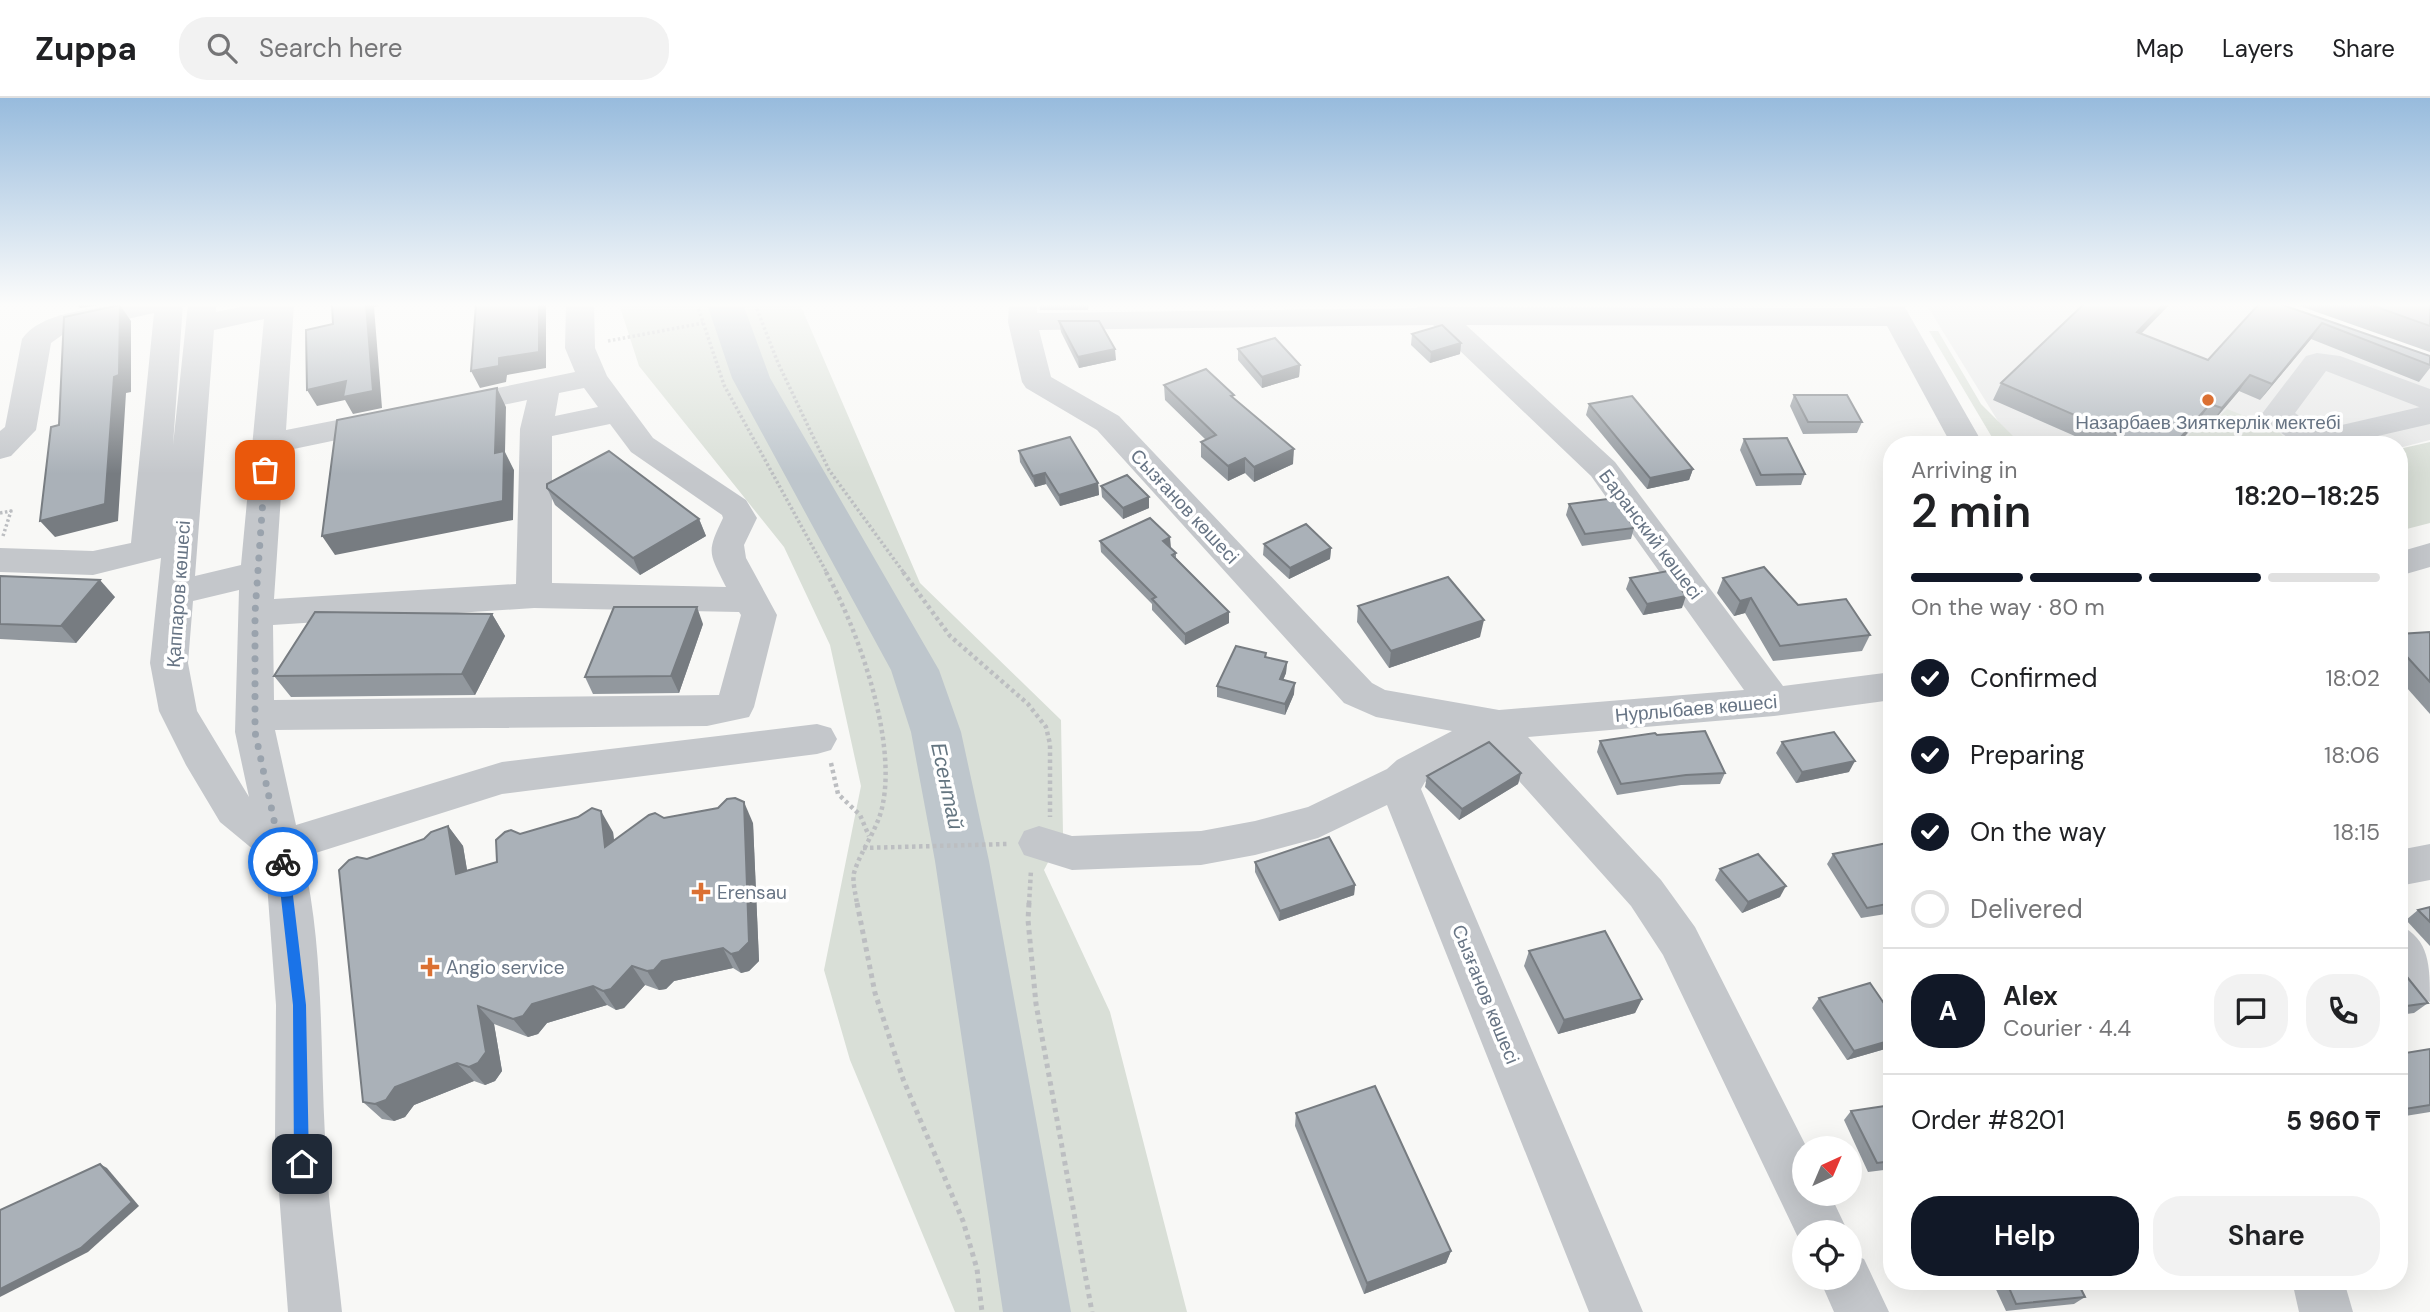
<!DOCTYPE html>
<meta charset="utf-8">
<style>
:root{--surface:#fff;--page:#f2f2f2;--text:#202124;--muted:#757577;--line:#e0e0e0;--accent:#111827}
body{margin:0;font-family:"DM Sans",sans-serif;background:var(--page);color:var(--text);height:100vh;display:flex;flex-direction:column;font-size:26px;white-space:nowrap}
*{box-sizing:border-box;margin:0}
p{font-size:23px;color:var(--muted)}
.icon{flex:none;width:38px;height:38px;fill:none;stroke:currentColor;stroke-width:2;stroke-linecap:round;stroke-linejoin:round}
.map{position:relative;flex:1;overflow:hidden}
.side{position:absolute;left:1883px;top:338px;width:525px;height:854px;display:flex;flex-direction:column;background:var(--surface);border-radius:28px;box-shadow:0 7px 28px #0002}
.side>*{flex:none}
.needle{width:46px;rotate:44deg}
.fabs{position:absolute;left:1792px;top:1038px;display:grid;gap:14px}
.fabs a{display:grid;place-items:center;width:70px;height:70px;border-radius:50%;background:var(--surface);box-shadow:0 7px 28px #0002;font-size:35px}
.pin{position:absolute;display:grid;place-items:center;width:60px;height:60px;color:#fff;margin:-30px;border-radius:14px;box-shadow:0 4px 10px #0006}
.courier{position:absolute;display:grid;place-items:center;width:70px;height:70px;margin:-35px;border:5px solid #1a73e8;border-radius:50%;background:#fff;color:#222;box-shadow:0 2px 9px #0007}
.summary em{font-style:normal;font-weight:600}
.summary div{display:flex;flex-direction:column-reverse}
.summary{display:flex;align-items:center;justify-content:space-between;height:119px;padding:0 28px}
h1{font-size:46px;font-weight:600;line-height:52px}
.bar{display:grid;grid-template-columns:repeat(4,1fr);gap:10px 7px;align-content:center;height:84px;padding:0 28px}
.bar i{height:9px;border-radius:5px;background:var(--line)}
.bar .current{background:var(--accent)}
.bar p{grid-column:span 4}
.line{display:flex;align-items:center;gap:18px;padding:0 28px;border-top:2px solid var(--line)}
.line div{flex:1}
.round{display:grid;place-items:center;flex:none;width:74px;height:74px;border-radius:28px;background:var(--page)}
ol{padding:0 28px;list-style:none}
li{display:flex;align-items:center;gap:21px;height:77px}
li p{margin-inline-start:auto}
li .icon{padding:7px;border-radius:50%;background:var(--accent);color:#fff;stroke-width:4}
li:last-child{color:var(--muted)}
li i{width:38px;height:38px;border:4px solid var(--line);border-radius:50%}
.primary-button{display:flex;gap:14px;margin-top:auto;padding:14px 28px}
.primary-button a{flex:1;height:80px;border-radius:28px;background:var(--accent);color:#fff;font-size:28px;font-weight:600;line-height:80px;text-align:center}
.primary-button a+a{background:var(--page);color:var(--text)}
header{display:flex;align-items:center;gap:42px;box-sizing:border-box;height:98px;padding:0 35px;background:var(--surface);border-bottom:2px solid var(--line)}
header strong{font-size:33px}
nav{display:flex;gap:38px;margin-inline-start:auto;font-size:24px}
.search{width:490px;height:63px;background:var(--page);display:flex;align-items:center;gap:18px;box-sizing:border-box;padding:0 24px;border-radius:28px;color:var(--muted);font-size:26px}
.map>svg:first-child{display:block}
.built{fill:#e6e7e7}
.green{fill:#d9dfd7}
.lines{fill:none;stroke-linecap:round;stroke-linejoin:round}
.river{fill:#bec6cc;fill-rule:evenodd}
.path-far2{stroke:#bcbec1;stroke-width:3.5;stroke-dasharray:2.5 2.5;stroke-linecap:butt}
.path-far1{stroke:#bcbec1;stroke-width:4.5;stroke-dasharray:3.5 3.5;stroke-linecap:butt}
.path{stroke:#bcbec1;stroke-width:5;stroke-dasharray:4.5 4.5;stroke-linecap:butt}
.minor{fill:#c4c7cb;fill-rule:evenodd}
.wall{fill:#92989e}
.shaded-wall{fill:#777c81}
.building{fill:#aab1b8;stroke:#777c81;stroke-width:2}
.route{fill:#1a73e8}
.done{stroke:#9aa3ad;stroke-width:7;stroke-dasharray:0 12.6}
.poi-dot{fill:#db7032;stroke:#fff;stroke-width:2.5}
.labels{text-anchor:middle;stroke-width:7;stroke-linejoin:round;paint-order:stroke}
.poi-label{font-size:19px;fill:#687585;stroke:#fff;text-anchor:start}
.street-label{font-size:19px;fill:#687585;stroke:#fff}
.water-label{font-size:21px;font-style:italic;fill:#647580;stroke:#fff}
</style>
<header>
<strong>Zuppa</strong>
<div class="search"><svg class="icon" aria-label="search" viewBox="0 0 24 24"><circle cx="10" cy="10" r="6"/><path d="M15 15l6 6"/></svg>Search here</div>
<nav><a>Map</a><a>Layers</a><a>Share</a></nav>
</header>
<div class="map">
<svg width="2430" height="1214" viewBox="0 0 2430 1214">
<rect width="100%" height="100%" fill="#f8f8f6"/>
<polygon class="built" points="1926,206 2274,206 2430,262 2430,342 2399,350 2399,346 2012,346"/>
<g class="green">
<polygon points="619,206 800,206 920,485 1061,622 1063,736 1044,772 1110,914 1187,1214 955,1214 850,962 824,872 861,688 830,547 784,449 639,268"/>
<polygon points="1929,233 1938,233 1981,306 2021,346 1996,346"/>
<polygon points="2227,311 2275,330 2283,338 2246,346 2181,346 2200,324 2210,328"/>
<polygon points="2430,344 2430,425 2399,433 2399,351"/>
</g>
<g class="lines">
<polygon class="river" points="707,206 743,206 770,280 939,572 961,634 989,763 1071,1214 1003,1214 935,763 911,634 891,572 732,280"/>
<g class="path-far2">
<polyline points="697,206 724,287 827,475"/>
<polyline points="755,206 778,265 829,372 904,475"/>
<polyline points="608,243 703,225"/>
<polyline points="0,415 11,413 3,438"/>
</g>
<g class="path-far1">
<path d="M826 474C858 532 896 639 883 705 879 730 861 751 854 775 852 784 856 797 857 806"/>
<polyline points="903,474 950,538 1028,606 1046,629 1050,646 1050,719"/>
<polyline points="831,665 838,696 860,717 869,738"/>
<polyline points="863,750 1007,746"/>
<polyline points="1029,806 1031,772"/>
</g>
<g class="path">
<polyline points="857,805 875,895 903,981 963,1123 977,1171 982,1214"/>
<polyline points="1029,805 1028,822 1036,906 1092,1214"/>
</g>
<g class="minor">
<path d="M116 206H183L173 347 188 206H216V214L254 206H294L286 332 388 312 399 315 404 322 399 329 284 353 274 501 516 486 520 331 527 302 450 318 439 316 434 309 439 302 575 274 565 250 566 206H594L595 250 607 278 653 340 746 402 757 420 744 447 746 460 777 517 754 609 749 619 707 628 275 632 296 727 502 664 817 626 831 630 837 641 831 652 817 656 502 696 303 759C324 851 320 946 325 1039 327 1098 336 1156 342 1214H288L275 1041 276 907 267 786 261 758 220 724 186 667 159 613 150 565 161 460 93 477 0 474V450L93 453 131 445 154 215 65 235 51 245 36 332 11 358 0 361V333L5 329 22 241C41 214 87 213 116 206ZM264 221 241 467 195 478 214 232ZM584 290 598 309 555 318 559 295ZM610 326 631 354 722 417 723 420C706 455 709 455 726 489L552 485V338ZM239 492 235 634 249 699 197 613 188 565 193 503ZM534 510 739 514 741 517 719 597 274 602 273 527Z"/>
<path d="M1009 206H1037V215L1416 210 1423 206 1442 209 1877 210 1875 206H1903L1983 346H1951L1887 228 1466 227 1615 364 1783 588 1892 574V602L1774 618 1528 639 1661 782 1695 829 1807 1050H1804V1096H1830L1848 1134H1804V1152L1663 857 1631 808 1502 664 1492 649 1425 684 1421 691 1643 1214H1589L1387 707 1318 740 1255 757 1201 767 1072 772 1024 757 1018 745 1024 733 1039 728 1072 738 1201 733 1255 723 1308 709 1387 671 1397 662 1452 633 1376 619 1344 605 1097 332 1026 290 1022 284 1008 224ZM1433 227 1591 378 1744 592 1499 612 1385 592 1372 585 1119 318 1051 279 1039 232Z"/>
<path d="M2317 255 2340 258 2430 291V326L2343 346H2288L2291 342 2266 324 2261 317 2306 258ZM2326 273 2419 309H2420L2320 332 2295 315Z"/>
<polygon points="2430,445 2430,469 2399,478 2399,454"/>
<polygon points="2430,746 2430,782 2399,788 2399,752"/>
<path d="M2399 827C2430 841 2430 868 2430 904 2390 889 2399 863 2399 827Z"/>
<polygon points="1850,1156 1864,1161 1889,1214 1834,1214 1819,1180 1850,1180"/>
<polygon points="2292,1183 2344,1183 2353,1214 2299,1214"/>
</g>
</g>
<g class="wall">
<polygon points="1039,206 1089,206 1088,212 1040,212"/>
<polygon points="2084,206 2170,206 2141,236 2208,262 2280,206 2430,258 2430,270 2419,284 2311,241 2260,302 2239,293 2210,327 2199,322 2178,346 2093,346 1993,302 2001,285"/>
<polygon points="2294,206 2430,206 2430,254"/>
<polygon points="1059,223 1116,262 1079,270 1061,234"/>
<polygon points="1412,236 1461,245 1460,256 1430,265 1411,247"/>
<polygon points="1238,251 1300,267 1299,279 1262,290 1238,262"/>
<polygon points="1164,287 1234,300 1293,366 1254,384 1245,375 1228,383 1201,359 1201,344 1206,342 1165,302"/>
<polygon points="1794,297 1862,324 1857,335 1803,336 1790,308"/>
<polygon points="1589,306 1693,371 1689,382 1647,391 1586,317"/>
<polygon points="1744,341 1805,376 1801,387 1756,388 1740,352"/>
<polygon points="1019,353 1098,385 1099,397 1060,408 1046,386 1035,389 1020,364"/>
<polygon points="1101,388 1149,410 1123,421 1102,399"/>
<polygon points="547,390 699,421 706,438 640,477 555,407"/>
<polygon points="1569,406 1634,430 1631,441 1582,448 1566,417"/>
<polygon points="1100,443 1170,450 1176,455 1176,460 1229,514 1229,525 1185,547 1152,512 1152,506 1101,454"/>
<polygon points="1264,446 1331,450 1330,461 1289,481 1263,457"/>
<polygon points="0,478 115,499 76,545 0,541"/>
<polygon points="1630,480 1682,510 1643,517 1626,491"/>
<polygon points="1723,480 1798,507 1870,537 1862,553 1773,563 1745,515 1734,518 1717,495"/>
<polygon points="1358,508 1480,539 1389,570 1357,524"/>
<polygon points="492,516 505,538 475,597 291,599 274,578"/>
<polygon points="703,526 679,595 593,596 585,579"/>
<polygon points="2430,534 2430,616 2399,581 2399,550"/>
<polygon points="1266,555 1266,559 1287,564 1286,575 1283,582 1294,596 1285,617 1217,599 1217,588"/>
<polygon points="1657,637 1725,675 1720,686 1681,687 1617,697 1597,654 1600,643"/>
<polygon points="1782,644 1849,674 1796,685 1776,655"/>
<polygon points="1521,675 1518,686 1459,722 1425,689 1427,678"/>
<polygon points="664,720 753,725 759,863 749,873 741,875 733,870 674,883 666,891 659,892 645,887 624,910 616,912 607,907 547,925 538,936 528,939 494,926 502,973 495,983 485,987 474,983 414,1007 405,1019 394,1023 382,1021 363,1004 367,761 424,741 448,728 463,748 467,772 497,764 520,736 613,734 614,742"/>
<polygon points="1892,744 1892,815 1861,820 1827,766 1833,756"/>
<polygon points="1255,764 1355,787 1354,797 1279,823 1255,774"/>
<polygon points="1720,771 1780,799 1742,815 1715,782"/>
<polygon points="2430,809 2430,848 2406,822 2418,812"/>
<polygon points="1529,853 1642,901 1635,915 1558,936 1524,868"/>
<polygon points="2399,869 2428,905 2414,915 2399,917"/>
<polygon points="1819,900 1892,917 1892,949 1847,962 1812,910"/>
<polygon points="2430,951 2430,1014 2399,1019 2399,956"/>
<polygon points="1892,1007 1892,1071 1868,1074 1844,1022 1851,1013"/>
<polygon points="1296,1015 1451,1153 1446,1165 1364,1196 1295,1028"/>
<polygon points="1992,1183 2077,1183 2085,1199 2074,1206 2006,1213"/>
</g>
<g class="shaded-wall">
<polygon points="77,206 108,206 80,210"/>
<polygon points="366,206 387,206 374,209 382,310 353,316 345,302 317,308 307,292 346,283"/>
<polygon points="539,206 546,206 546,270 507,277 506,284 480,290 471,273 499,260"/>
<polygon points="2164,206 2170,206 2127,250 2137,234"/>
<polygon points="120,207 131,223 131,294 126,295 118,423 55,439 40,423"/>
<polygon points="2322,225 2311,241 2260,302 2272,286"/>
<polygon points="1461,245 1460,256 1430,265 1431,254"/>
<polygon points="1115,251 1116,262 1079,270 1078,259"/>
<polygon points="1300,267 1299,279 1262,290 1262,279"/>
<polygon points="2250,277 2239,293 2210,327 2222,310"/>
<polygon points="497,290 506,309 505,354 514,372 513,422 335,457 322,438 495,355"/>
<polygon points="2210,306 2199,322 2178,346 2175,346"/>
<polygon points="1294,351 1293,366 1254,384 1254,369"/>
<polygon points="1245,360 1245,375 1228,383 1228,368"/>
<polygon points="1693,371 1689,382 1647,391 1650,380"/>
<polygon points="1045,375 1046,386 1035,389 1033,378"/>
<polygon points="1098,385 1099,397 1060,408 1059,397"/>
<polygon points="1149,399 1149,410 1123,421 1123,410"/>
<polygon points="699,421 706,438 640,477 633,460"/>
<polygon points="1170,439 1171,450 1163,443"/>
<polygon points="1331,450 1330,461 1289,481 1290,470"/>
<polygon points="100,482 115,499 76,545 61,528"/>
<polygon points="1686,498 1682,510 1643,517 1647,506"/>
<polygon points="1751,500 1745,515 1734,518 1740,503"/>
<polygon points="697,509 703,526 679,595 671,578"/>
<polygon points="1229,514 1229,525 1185,547 1185,536"/>
<polygon points="492,516 505,538 475,597 462,576"/>
<polygon points="1484,522 1480,539 1389,570 1391,553"/>
<polygon points="1287,564 1286,575 1279,592 1280,581"/>
<polygon points="1295,585 1294,596 1285,617 1285,606"/>
<polygon points="1855,663 1849,674 1796,685 1802,674"/>
<polygon points="1521,675 1518,686 1459,722 1462,711"/>
<polygon points="744,704 753,725 759,863 749,873 741,875 731,856"/>
<polygon points="601,713 613,734 617,769 605,749"/>
<polygon points="448,728 463,748 471,796 456,776"/>
<polygon points="1355,787 1354,797 1279,823 1280,813"/>
<polygon points="1786,788 1780,799 1742,815 1748,804"/>
<polygon points="723,850 733,870 674,883 666,891 659,892 647,873 662,863"/>
<polygon points="632,868 645,887 624,910 616,912 603,893"/>
<polygon points="593,888 607,907 547,925 538,936 528,939 513,921 532,906"/>
<polygon points="1642,901 1635,915 1558,936 1564,922"/>
<polygon points="478,908 494,926 502,973 495,983 485,987 469,969"/>
<polygon points="1892,942 1892,949 1847,962 1854,953"/>
<polygon points="457,965 474,983 414,1007 405,1019 394,1023 375,1006 395,989"/>
<polygon points="100,1066 107,1070 139,1108 88,1154 0,1199 0,1191"/>
<polygon points="1451,1153 1446,1165 1364,1196 1367,1185"/>
</g>
<g class="building">
<polygon points="332,206 366,206 373,293 343,299 346,283 307,292 306,232 333,226"/>
<polygon points="476,206 539,206 539,254 499,260 499,268 471,273"/>
<polygon points="2084,206 2164,206 2137,234 2208,262 2259,206 2280,206 2430,258 2430,267 2322,225 2272,286 2250,277 2222,310 2210,306 2175,346 2163,346 2154,343 2151,346 2141,346 2001,285"/>
<polygon points="2368,206 2430,206 2430,228"/>
<polygon points="120,207 119,277 114,279 105,406 40,423 51,329 59,327 64,219"/>
<polygon points="1059,223 1099,223 1115,251 1078,259"/>
<polygon points="1442,227 1461,245 1431,254 1412,236"/>
<polygon points="1275,240 1300,267 1262,279 1238,251"/>
<polygon points="1206,271 1234,297 1231,298 1294,351 1254,369 1245,360 1228,368 1201,344 1216,337 1164,287"/>
<polygon points="497,290 495,355 504,353 503,403 322,438 337,322"/>
<polygon points="1794,297 1847,297 1862,324 1808,324"/>
<polygon points="1632,298 1693,371 1650,380 1589,306"/>
<polygon points="1070,339 1098,385 1059,397 1045,375 1033,378 1019,353"/>
<polygon points="1787,340 1805,376 1761,377 1744,341"/>
<polygon points="609,353 699,421 633,460 547,390 547,386"/>
<polygon points="1127,377 1149,399 1123,410 1101,388"/>
<polygon points="1615,400 1634,430 1585,436 1569,406"/>
<polygon points="1150,420 1170,439 1163,443 1176,455 1172,457 1229,514 1185,536 1152,501 1156,499 1100,443"/>
<polygon points="1306,426 1331,450 1290,470 1264,446"/>
<polygon points="1764,469 1798,507 1846,501 1870,537 1780,548 1751,500 1740,503 1723,480"/>
<polygon points="1668,473 1686,498 1647,506 1630,480"/>
<polygon points="0,478 100,482 61,528 0,526"/>
<polygon points="1448,479 1484,522 1391,553 1358,508"/>
<polygon points="614,509 697,509 671,578 585,579"/>
<polygon points="315,514 492,516 462,576 274,578"/>
<polygon points="2430,534 2430,584 2399,550 2399,536"/>
<polygon points="1236,548 1266,555 1265,559 1287,564 1280,581 1295,585 1285,606 1217,588"/>
<polygon points="1705,633 1725,675 1686,677 1621,686 1600,643 1655,635 1657,637"/>
<polygon points="1834,634 1855,663 1802,674 1782,644"/>
<polygon points="1489,644 1521,675 1462,711 1427,678"/>
<polygon points="735,700 744,704 749,844 739,854 731,856 723,850 662,863 654,872 647,873 632,868 611,891 603,893 593,888 532,906 523,918 513,921 478,908 486,954 478,965 469,969 457,965 395,989 386,1002 375,1006 363,1004 339,772 349,762 357,759 367,761 424,741 431,734 448,728 456,776 497,764 496,742 505,734 511,732 520,736 578,719 592,710 601,713 605,749 649,717 655,715 664,720 718,710 727,701"/>
<polygon points="1329,739 1355,787 1280,813 1255,764"/>
<polygon points="1892,744 1892,805 1867,810 1833,756"/>
<polygon points="1758,756 1786,788 1748,804 1720,771"/>
<polygon points="2430,809 2430,824 2418,812"/>
<polygon points="1605,833 1642,901 1564,922 1529,853"/>
<polygon points="2399,869 2428,905 2399,909"/>
<polygon points="1870,885 1892,917 1892,942 1854,953 1819,900"/>
<polygon points="2430,951 2430,1007 2405,1011 2399,1004 2399,956"/>
<polygon points="1375,988 1451,1153 1367,1185 1296,1015"/>
<polygon points="1892,1007 1892,1063 1877,1065 1851,1013"/>
<polygon points="100,1066 132,1104 81,1150 0,1191 0,1112"/>
<polygon points="2006,1183 2077,1183 2085,1199 2016,1206"/>
</g>
<linearGradient id="sky" x2="0" y2="1"><stop stop-color="#97bbdd"/><stop offset="0.55" stop-color="#fcfcfb"/><stop offset="1" stop-color="#fcfcfb" stop-opacity="0"/></linearGradient>
<rect width="2430" height="376" fill="url(#sky)"/>
<polygon class="route" points="283,759 289,764 306,907 309,1066 307,1071 302,1073 297,1071 294,1066 293,907 277,764"/>
<g class="lines">
<polyline class="done" points="265,372 255,515 255,634 283,764"/>
</g>
<g class="poi-dot">
<circle cx="2208" cy="302" r="7"/>
<path d="M697.5 783.5h7v7h7v7h-7v7h-7v-7h-7v-7h7z"/>
<path d="M426.5 858.5h7v7h7v7h-7v7h-7v-7h-7v-7h7z"/>
</g>
<g class="labels">
<g class="poi-label">
<text x="2208" y="331" text-anchor="middle">Назарбаев Зияткерлік мектебі</text>
<text x="717" y="801">Erensau</text>
<text x="446" y="876">Angio service</text>
</g>
<g class="street-label">
<text transform="translate(1185 408) rotate(47)" y="7">Сызғанов көшесі</text>
<text transform="translate(1651 436) rotate(53)" y="7">Баранский көшесі</text>
<text transform="translate(178 496) rotate(-86)" y="7">Қаппаров көшесі</text>
<text transform="translate(1696 610) rotate(-5)" y="7">Нурлыбаев көшесі</text>
<text transform="translate(1486 896) rotate(68)" y="7">Сызғанов көшесі</text>
</g>
<g class="water-label">
<text transform="translate(947 688) rotate(78)" y="7">Есентай</text>
</g>
</g>
</svg>
<div class="fabs">
<a><svg class="needle" viewBox="-14 -14 28 28"><path d="M0-13l5 13h-10z" fill="#e53935"/><path d="M0 13l5-13h-10z" fill="#757577"/></svg></a>
<a><svg class="icon" aria-label="locate" viewBox="0 0 24 24"><circle cx="12" cy="12" r="6"/><path d="M12 2v4M12 18v4M2 12h4M18 12h4"/></svg></a>
</div>
<div class="pin" style="left:265px;top:372px;background:#ea580c"><svg class="icon" aria-label="bag" viewBox="0 0 24 24"><path d="M5 8h14l-1 12H6zM9 8a3 3 0 0 1 6 0"/></svg></div>
<div class="pin" style="left:302px;top:1066px;background:#1f2937"><svg class="icon" aria-label="home" viewBox="0 0 24 24"><path d="M3 11l9-7 9 7M6 9v11h12V9"/></svg></div>
<div class="courier" style="left:283px;top:764px"><svg class="icon" aria-label="bike" viewBox="0 0 24 24"><circle cx="6" cy="16" r="4"/><circle cx="18" cy="16" r="4"/><path d="M6 16l4-8h5l3 8M10 8l3 8H6M13 5h3"/></svg></div>
<section class="side">
<div class="summary"><div><h1>2 min</h1><p>Arriving in</p></div><em>18:20–18:25</em></div>
<div class="bar"><i class="current"></i><i class="current"></i><i class="current"></i><i></i><p>On the way · 80 m</p></div>
<ol>
<li><svg class="icon" aria-label="check" viewBox="0 0 24 24"><path d="M5 12l5 5 9-10"/></svg>Confirmed<p>18:02</p></li>
<li><svg class="icon" aria-label="check" viewBox="0 0 24 24"><path d="M5 12l5 5 9-10"/></svg>Preparing<p>18:06</p></li>
<li><svg class="icon" aria-label="check" viewBox="0 0 24 24"><path d="M5 12l5 5 9-10"/></svg>On the way<p>18:15</p></li>
<li><i></i>Delivered</li>
</ol>
<div class="line" style="height:126px"><b class="round" style="background:var(--accent);color:#fff">A</b><div><b>Alex</b><p>Courier · 4.4</p></div><a class="round"><svg class="icon" aria-label="chat" viewBox="0 0 24 24"><path d="M4 5h16v11H9l-5 4z"/></svg></a><a class="round"><svg class="icon" aria-label="phone" viewBox="0 0 24 24"><path d="M5 4h4l2 5-3 2q2 4 5 5l2-3 5 2v4C11 20 4 13 5 4z"/></svg></a></div>
<div class="line" style="height:91px"><div>Order #8201</div><b>5 960 ₸</b></div>
<div class="primary-button"><a>Help</a><a>Share</a></div>
</section>
</div>
